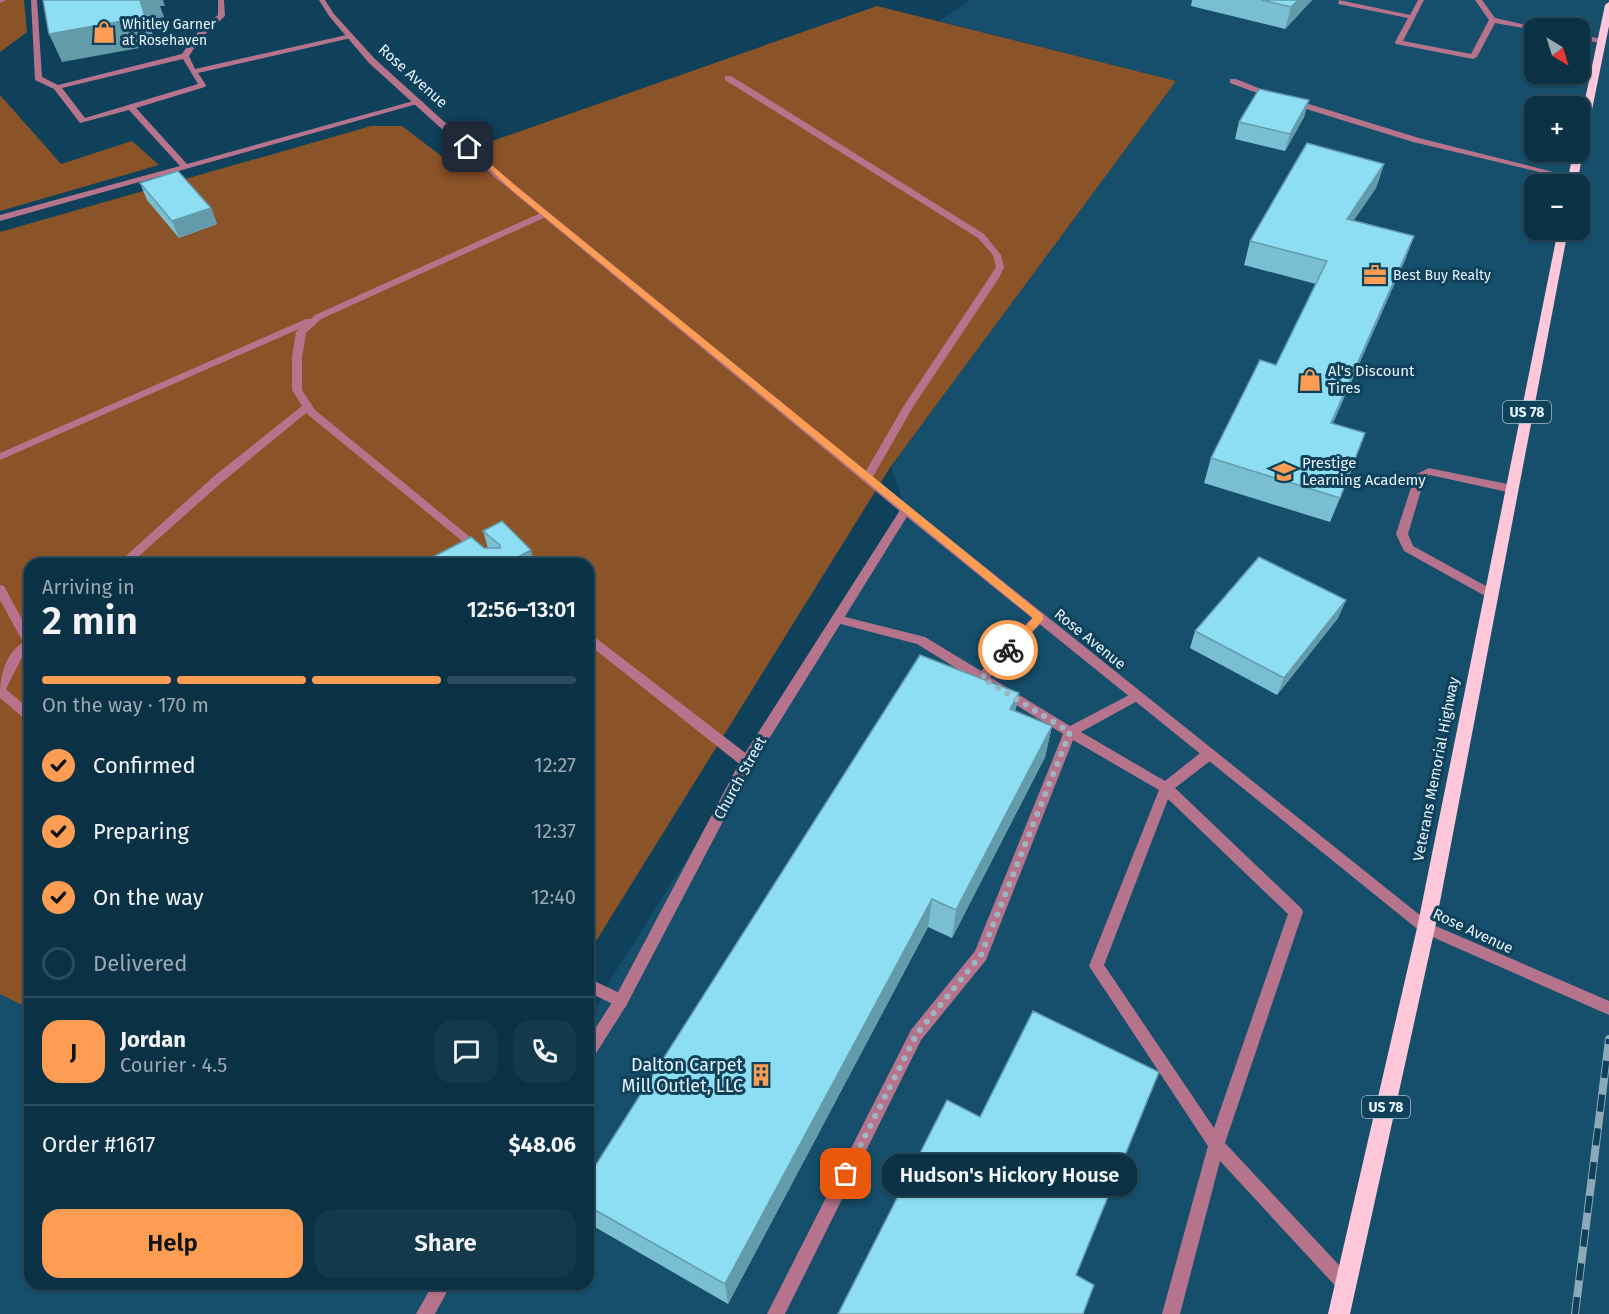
<!DOCTYPE html>
<meta charset="utf-8">
<style>
:root{--surface:#0b3144;--page:#14394b;--text:#f1f3f6;--muted:#9aa9b2;--line:#2b4c5d;--accent:#fc9d53}
body{margin:0;font-family:"Fira Sans",sans-serif;background:var(--page);color:var(--text);height:100vh;display:flex;flex-direction:column;font-size:22px;white-space:nowrap}
*{box-sizing:border-box;margin:0}
p{font-size:20px;color:var(--muted)}
.icon{flex:none;width:33px;height:33px;fill:none;stroke:currentColor;stroke-width:2;stroke-linecap:round;stroke-linejoin:round}
.map{position:relative;flex:1;overflow:hidden}
.drawer{position:absolute;left:24px;top:558px;width:570px;height:732px;display:flex;flex-direction:column;background:var(--surface);border-radius:18px;box-shadow:0 2px 4px #0004,0 0 0 2px var(--line)}
.drawer>*{flex:none}
.needle{width:39px;rotate:142deg}
.buttons{position:absolute;left:1524px;top:18px;display:grid;gap:12px}
.buttons a{display:grid;place-items:center;width:66px;height:66px;border-radius:12px;background:var(--surface);box-shadow:0 2px 4px #0004,0 0 0 2px var(--line);font-size:30px}
.pin{position:absolute;display:grid;place-items:center;width:51px;height:51px;color:#fff;margin:-26px;border-radius:12px;box-shadow:0 3px 9px #0006}
.courier{position:absolute;display:grid;place-items:center;width:60px;height:60px;margin:-30px;border:4px solid #fc9d53;border-radius:50%;background:#fff;color:#222;box-shadow:0 2px 8px #0007}
.bubble{position:absolute;height:42px;border-radius:18px;background:var(--surface);box-shadow:0 2px 4px #0004,0 0 0 2px var(--line);font-size:20px;font-weight:600;line-height:42px;text-align:center}
.head em{font-style:normal;font-weight:600}
.head div{display:flex;flex-direction:column-reverse}
.head{display:flex;align-items:center;justify-content:space-between;height:102px;padding:0 18px}
h1{font-size:39px;font-weight:600;line-height:45px}
.bar{display:grid;grid-template-columns:repeat(4,1fr);gap:9px 6px;align-content:center;height:72px;padding:0 18px}
.bar i{height:8px;border-radius:4px;background:var(--line)}
.bar .current{background:var(--accent)}
.bar p{grid-column:span 4}
.line{display:flex;align-items:center;gap:15px;padding:0 18px;border-top:2px solid var(--line)}
.line div{flex:1}
.round{display:grid;place-items:center;flex:none;width:63px;height:63px;border-radius:18px;background:var(--page)}
ol{padding:0 18px;list-style:none}
li{display:flex;align-items:center;gap:18px;height:66px}
li p{margin-inline-start:auto}
li .icon{padding:6px;border-radius:50%;background:var(--accent);color:#111;stroke-width:4}
li:last-child{color:var(--muted)}
li i{width:33px;height:33px;border:3px solid var(--line);border-radius:50%}
.button{display:flex;gap:12px;margin-top:auto;padding:12px 18px}
.button a{flex:1;height:69px;border-radius:18px;background:var(--accent);color:#111;font-size:24px;font-weight:600;line-height:69px;text-align:center}
.button a+a{background:var(--page);color:var(--text)}
.map>svg:first-child{display:block}
.built{fill:#164f6b;fill-rule:evenodd}
.green{fill:#8b5328}
.lines{fill:none;stroke-linecap:round;stroke-linejoin:round}
.service{fill:#b6748c;fill-rule:evenodd}
.minor{fill:#b6748c;fill-rule:evenodd}
.tertiary{fill:#b6748c;fill-rule:evenodd}
.primary{fill:#ffc8da;fill-rule:evenodd}
.rail-casing{stroke:#8da9b8;stroke-width:8}
.rail{stroke:#0f415a;stroke-width:6;stroke-dasharray:17;stroke-linecap:butt}
.wall{fill:#79bfd1}
.shaded-wall{fill:#639baa}
.building{fill:#8ddef3;stroke:#639baa;stroke-width:1.5}
.route{fill:#fc9d53}
.done{stroke:#9cb5c3;stroke-width:6;stroke-dasharray:0 10.8}
.labels{text-anchor:middle;stroke-width:6;stroke-linejoin:round;paint-order:stroke}
.far-poi-label{font-size:14px;fill:#e8f4fc;stroke:#0f415a;text-anchor:start}
.shield{fill:#0f415a;stroke:#a7becb;stroke-width:1.5}
.shield-label{font-size:14px;font-weight:bold;fill:#e8f4fc}
.street-label{font-size:15px;fill:#e8f4fc;stroke:#0f415a}
.poi-label{font-size:15px;fill:#e8f4fc;stroke:#0f415a;text-anchor:start}
.near-poi-label{font-size:18px;fill:#e8f4fc;stroke:#0f415a;text-anchor:end}
</style>
<div class="map">
<svg width="1609" height="1314" viewBox="0 0 1609 1314">
<rect width="100%" height="100%" fill="#0f415a"/>
<path class="built" d="M970 0H1609V1314H0V994L30 1009V1284H588V1033L605 989 906 510 891 466 1176 81 939 21ZM1534 28H1580V74H1534ZM1534 106H1580V152H1534ZM1534 184H1580V230H1534Z"/>
<g class="green">
<polygon points="0,0 24,0 27,32 0,52"/>
<polygon points="877,6 1176,81 891,466 588,954 588,564 30,564 30,1009 0,994 0,232 371,126 402,126 444,158"/>
<polygon points="0,95 61,164 132,141 159,165 0,211"/>
</g>
<g class="lines">
<g class="service">
<polygon points="0,0 6,0 0,3"/>
<path d="M31 0H37L42 77 58 85 182 54 195 35 218 15V0H224L225 16 201 38 189 56 195 69 351 34V38L198 73 206 85 205 87 136 108 187 164 417 100 424 102 0 221V215L180 166 129 110 80 123 54 89 35 80ZM183 59 198 84 85 118 62 88Z"/>
<polygon points="1339,0 1410,15 1418,0 1424,0 1403,41 1471,54 1489,20 1475,0 1482,0 1495,18 1539,28 1534,30 1495,23 1477,57 1473,59 1396,44 1395,42 1408,18 1338,4"/>
<polygon points="1580,35 1603,39 1604,41 1600,43 1580,39"/>
<polygon points="725,76 731,76 984,234 1001,255 1004,267 999,278 913,407 871,480 863,480 862,478 903,407 989,278 996,267 993,255 978,238 725,80"/>
<polygon points="1230,79 1236,79 1278,96 1271,98 1230,83"/>
<polygon points="1290,100 1296,100 1419,138 1577,178 1573,180 1413,142 1290,104"/>
<polygon points="545,211 549,214 548,216 321,319 306,333 302,357 302,390 315,410 503,564 490,564 306,413 221,483 130,564 117,564 213,477 302,406 292,390 292,357 296,332 299,329 0,460 0,453 306,319 311,319 315,315"/>
<polygon points="1429,468 1512,485 1517,489 1512,493 1430,475 1425,477 1408,534 1413,546 1495,591 1497,594 1495,597 1487,597 1404,551 1396,534 1415,475"/>
<path d="M0 585 4 586 30 634V649L23 655 6 689 30 710V722L26 720 0 698C0 676 4 656 23 642L0 600Z"/>
<path d="M1039 614 1043 615 1045 618 1043 621 990 677 1070 726 1133 693H1141L1143 696 1141 699 1081 732 1165 781 1204 750 1209 749 1214 750 1215 754 1214 758 1175 788 1301 908 1303 912 1225 1143 1352 1279 1354 1285 1352 1291 1346 1293 1340 1291 1220 1161 1180 1314H1162L1208 1146 1089 966 1159 790 1073 740 986 960 921 1040 785 1314H767L911 1030 975 951 1063 734 917 644 837 623 831 619 837 615 925 637 981 671 1035 615ZM1168 799 1288 914 1214 1128 1104 965Z"/>
<polygon points="588,634 592,635 752,758 753,762 752,766 747,767 742,766 588,644"/>
<polygon points="588,978 626,996 628,1001 626,1006 621,1008 588,992"/>
</g>
<g class="minor">
<polygon points="906,506 911,510 752,766 626,1006 593,1058 588,1060 588,1040 616,996 742,758 902,507"/>
<polygon points="433,1284 451,1284 435,1314 416,1314"/>
</g>
<polygon class="tertiary" points="319,0 325,0 334,14 375,59 503,175 910,507 1431,924 1609,1001 1609,1015 1421,932 902,513 497,179 369,63 329,16"/>
<g class="primary">
<polygon points="1609,2 1609,26 1585,144 1580,147 1580,123 1605,5"/>
<polygon points="1580,149 1583,152 1577,184 1567,184 1573,152 1580,152"/>
<polygon points="1558,230 1568,230 1435,928 1350,1314 1328,1314 1417,928"/>
</g>
<g class="rail-casing">
<polyline id="rail" points="1575,1314 1609,1039"/>
</g>
<use href="#rail" class="rail"/>
</g>
<g class="wall">
<polygon points="1192,0 1312,0 1285,29 1191,6"/>
<polygon points="1309,100 1304,117 1285,151 1235,139 1239,122"/>
<polygon points="1384,164 1376,188 1353,221 1414,236 1405,260 1333,423 1340,498 1330,522 1204,483 1211,458 1276,365 1316,284 1244,265 1250,241"/>
<polygon points="140,183 211,208 217,224 179,238 147,200"/>
<polygon points="483,531 534,564 433,564 431,558 488,548"/>
<polygon points="1346,600 1338,618 1277,695 1190,648 1195,631"/>
<polygon points="1019,693 1015,712 1052,726 1045,757 952,938 928,927 728,1304 588,1223 588,1177"/>
</g>
<g class="shaded-wall">
<polygon points="140,0 163,0 165,6 160,6 164,17 148,20 156,45 62,62 49,34"/>
<polygon points="1298,0 1312,0 1285,29 1291,7"/>
<polygon points="1309,100 1304,117 1285,151 1290,134"/>
<polygon points="1384,164 1376,188 1339,242 1347,219"/>
<polygon points="211,208 217,224 179,238 172,221"/>
<polygon points="1414,236 1405,260 1322,447 1331,423"/>
<polygon points="531,550 534,564 505,564"/>
<polygon points="1346,600 1338,618 1277,695 1284,678"/>
<polygon points="1019,693 1013,723 1010,709"/>
<polygon points="1052,726 1045,757 952,938 956,910"/>
<polygon points="932,899 928,927 728,1304 725,1284"/>
</g>
<g class="building">
<polygon points="43,0 140,0 145,17 49,34"/>
<polygon points="1262,0 1298,0 1291,7"/>
<polygon points="1259,89 1309,100 1290,134 1239,122"/>
<polygon points="1307,143 1384,164 1347,219 1414,236 1331,423 1365,433 1340,498 1211,458 1260,360 1276,365 1327,261 1250,241"/>
<polygon points="178,171 211,208 172,221 140,183"/>
<polygon points="502,521 531,550 505,564 437,564 431,558 471,537 484,548 500,548 500,545 483,531"/>
<polygon points="1259,557 1346,600 1284,678 1195,631"/>
<polygon points="920,655 1019,693 1010,709 1052,726 956,910 932,899 725,1284 588,1206 588,1177"/>
<polygon points="1033,1011 1159,1072 1076,1275 1094,1285 1083,1314 838,1314 947,1100 980,1117"/>
</g>
<polygon class="route" points="466,146 470,146 518,188 1043,615 1043,620 1011,653 1004,653 1004,648 1033,618 513,191"/>
<g class="lines">
<polyline class="done" points="846,1174 916,1035 981,955 1070,732 982,678 1008,650"/>
</g>
<defs>
<g id="shop-bare" transform="scale(1.8)"><path d="M-5-2.5h2.3a2.7 3.5 0 0 1 5.4 0H5L5.5 6h-11ZM-1.5-2.5h3a1.5 2.3 0 0 0-3 0Z" fill="#fc9d53" stroke="#0f415a" stroke-width="2.5" paint-order="stroke"/></g>
<g id="office-bare" transform="scale(1.8)"><path d="M-6-3h4V-5.5h4V-3h4V5H-6ZM-1-4.5V-3h2v-1.5ZM-6 0V1H6V0Z" fill="#fc9d53" stroke="#0f415a" stroke-width="2.5" paint-order="stroke"/></g>
<g id="school-bare" transform="scale(1.8)"><path d="M0-5L7-2L0 1L-7-2ZM-4 1L0 2.5L4 1V4Q0 6-4 4Z" fill="#fc9d53" stroke="#0f415a" stroke-width="2.5" paint-order="stroke"/></g>
<g id="building-bare" transform="scale(1.8)"><path d="M-4-6H4V6H1V3H-1V6H-4ZM-2.5-4.3h1.7v1.8h-1.7ZM.8-4.3h1.7v1.8H.8ZM-2.5-1h1.7V.8h-1.7ZM.8-1h1.7V.8H.8Z" fill="#fc9d53" stroke="#0f415a" stroke-width="2.5" paint-order="stroke"/></g>
</defs>
<g fill-rule="evenodd">
<use href="#shop-bare" x="104" y="32"/>
<use href="#office-bare" x="1375" y="275"/>
<use href="#shop-bare" x="1310" y="380"/>
<use href="#school-bare" x="1284" y="472"/>
<use href="#building-bare" x="761" y="1075"/>
</g>
<g class="labels">
<g class="far-poi-label">
<text x="122" y="29">Whitley Garner<tspan x="122" dy="16">at Rosehaven</tspan></text>
<text x="1393" y="280">Best Buy Realty</text>
</g>
<g class="shield">
<rect x="1503" y="401" width="48" height="22" rx="4.5"/>
<rect x="1362" y="1096" width="48" height="22" rx="4.5"/>
</g>
<g class="shield-label">
<text x="1527" y="417">US 78</text>
<text x="1386" y="1112">US 78</text>
</g>
<g class="street-label">
<text transform="translate(413 76) rotate(42)" y="5">Rose Avenue</text>
<text transform="translate(1090 639) rotate(39)" y="5">Rose Avenue</text>
<text transform="translate(1436 769) rotate(-79)" y="5">Veterans Memorial Highway</text>
<text transform="translate(740 778) rotate(-61)" y="5">Church Street</text>
<text transform="translate(1473 931) rotate(25)" y="5">Rose Avenue</text>
</g>
<g class="poi-label">
<text x="1328" y="376">Al's Discount<tspan x="1328" dy="17">Tires</tspan></text>
<text x="1302" y="468">Prestige<tspan x="1302" dy="17">Learning Academy</tspan></text>
</g>
<g class="near-poi-label">
<text x="743" y="1071">Dalton Carpet<tspan x="743" dy="21">Mill Outlet, LLC</tspan></text>
</g>
</g>
</svg>
<div class="buttons">
<a><svg class="needle" viewBox="-14 -14 28 28"><path d="M0-13l5 13h-10z" fill="#e53935"/><path d="M0 13l5-13h-10z" fill="#9aa9b2"/></svg></a>
<a>+</a>
<a>−</a>
</div>
<div class="pin" style="left:846px;top:1174px;background:#ea580c"><svg class="icon" aria-label="bag" viewBox="0 0 24 24"><path d="M5 8h14l-1 12H6zM9 8a3 3 0 0 1 6 0"/></svg></div>
<div class="pin" style="left:468px;top:147px;background:#1f2937"><svg class="icon" aria-label="home" viewBox="0 0 24 24"><path d="M3 11l9-7 9 7M6 9v11h12V9"/></svg></div>
<div class="courier" style="left:1008px;top:650px"><svg class="icon" aria-label="bike" viewBox="0 0 24 24"><circle cx="6" cy="16" r="4"/><circle cx="18" cy="16" r="4"/><path d="M6 16l4-8h5l3 8M10 8l3 8H6M13 5h3"/></svg></div>
<div class="bubble" style="left:882px;top:1154px;width:255px">Hudson's Hickory House</div>
<section class="drawer">
<div class="head"><div><h1>2 min</h1><p>Arriving in</p></div><em>12:56–13:01</em></div>
<div class="bar"><i class="current"></i><i class="current"></i><i class="current"></i><i></i><p>On the way · 170 m</p></div>
<ol>
<li><svg class="icon" aria-label="check" viewBox="0 0 24 24"><path d="M5 12l5 5 9-10"/></svg>Confirmed<p>12:27</p></li>
<li><svg class="icon" aria-label="check" viewBox="0 0 24 24"><path d="M5 12l5 5 9-10"/></svg>Preparing<p>12:37</p></li>
<li><svg class="icon" aria-label="check" viewBox="0 0 24 24"><path d="M5 12l5 5 9-10"/></svg>On the way<p>12:40</p></li>
<li><i></i>Delivered</li>
</ol>
<div class="line" style="height:108px"><b class="round" style="background:var(--accent);color:#111">J</b><div><b>Jordan</b><p>Courier · 4.5</p></div><a class="round"><svg class="icon" aria-label="chat" viewBox="0 0 24 24"><path d="M4 5h16v11H9l-5 4z"/></svg></a><a class="round"><svg class="icon" aria-label="phone" viewBox="0 0 24 24"><path d="M5 4h4l2 5-3 2q2 4 5 5l2-3 5 2v4C11 20 4 13 5 4z"/></svg></a></div>
<div class="line" style="height:78px"><div>Order #1617</div><b>$48.06</b></div>
<div class="button"><a>Help</a><a>Share</a></div>
</section>
</div>
